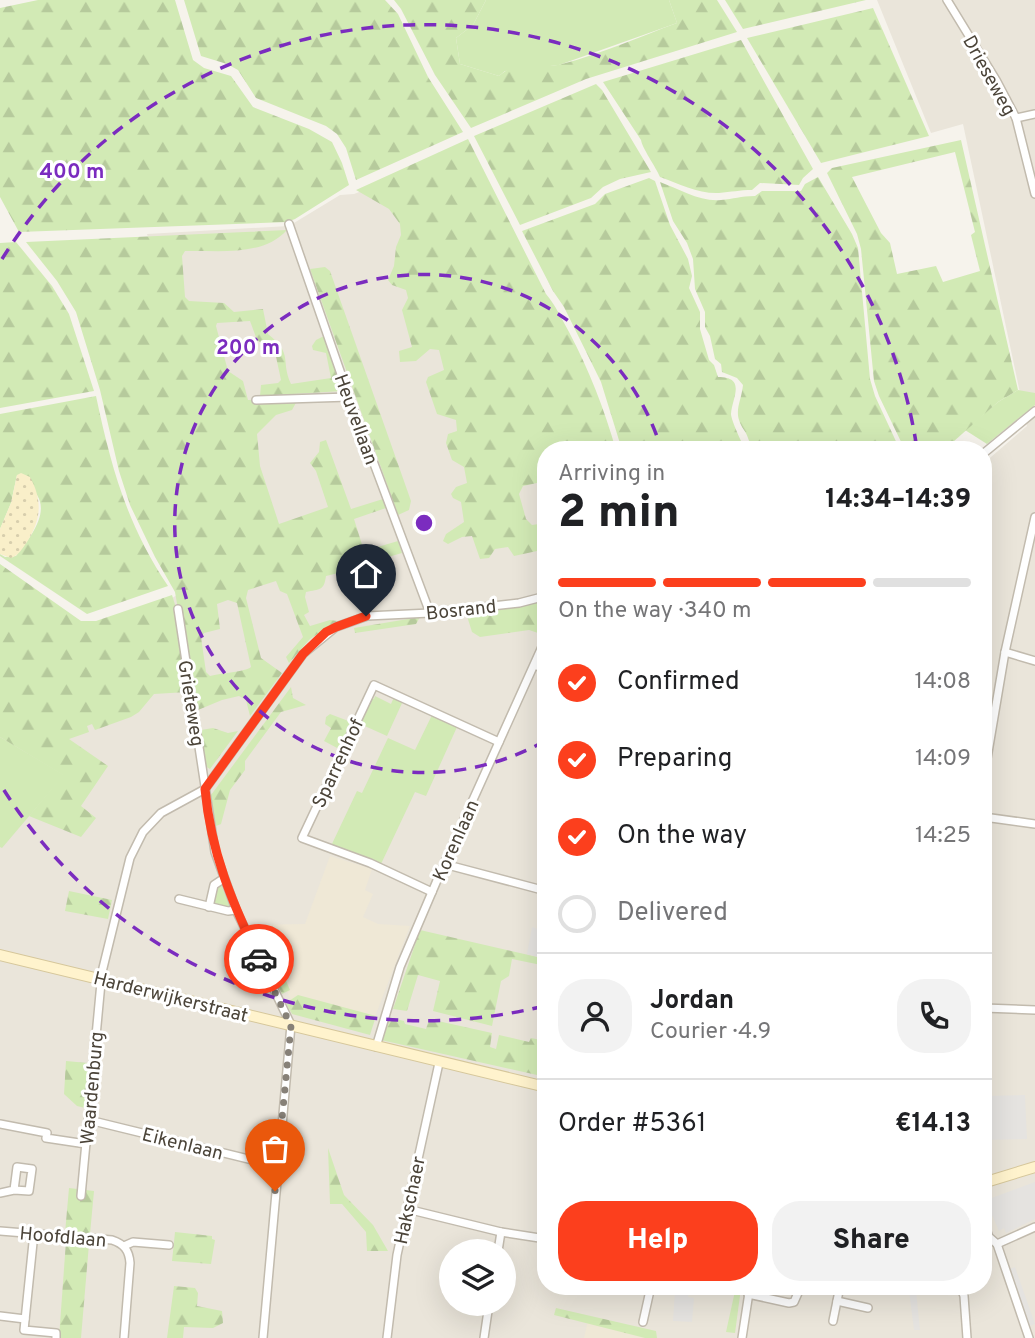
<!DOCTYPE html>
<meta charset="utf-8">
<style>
:root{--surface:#fff;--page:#f2f2f2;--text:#202124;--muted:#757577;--line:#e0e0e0;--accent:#fc3f1d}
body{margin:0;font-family:Overpass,sans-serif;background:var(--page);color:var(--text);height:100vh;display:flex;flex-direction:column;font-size:26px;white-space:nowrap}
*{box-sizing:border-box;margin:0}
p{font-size:23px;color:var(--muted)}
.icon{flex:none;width:38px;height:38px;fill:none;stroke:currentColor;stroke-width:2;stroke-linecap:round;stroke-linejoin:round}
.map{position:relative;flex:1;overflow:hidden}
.details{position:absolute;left:537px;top:441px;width:455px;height:854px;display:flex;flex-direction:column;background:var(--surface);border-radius:28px;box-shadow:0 7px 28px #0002}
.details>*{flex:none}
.controls{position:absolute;left:439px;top:1239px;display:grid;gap:14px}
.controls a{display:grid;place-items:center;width:77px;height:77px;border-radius:50%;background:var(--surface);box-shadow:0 7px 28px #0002;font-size:35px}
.pin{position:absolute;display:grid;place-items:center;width:60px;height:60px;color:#fff;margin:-72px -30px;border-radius:50% 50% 50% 0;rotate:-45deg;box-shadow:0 0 7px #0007}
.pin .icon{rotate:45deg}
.courier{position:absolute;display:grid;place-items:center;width:70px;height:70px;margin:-35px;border:5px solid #fc3f1d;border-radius:50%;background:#fff;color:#222;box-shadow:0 2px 9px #0007}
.summary em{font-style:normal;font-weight:800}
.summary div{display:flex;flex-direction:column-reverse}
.summary{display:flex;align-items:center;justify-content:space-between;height:119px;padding:0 21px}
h1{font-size:46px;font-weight:800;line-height:52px}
.bar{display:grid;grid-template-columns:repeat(4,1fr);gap:10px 7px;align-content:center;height:84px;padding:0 21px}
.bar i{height:9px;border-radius:5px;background:var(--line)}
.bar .current{background:var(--accent)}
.bar p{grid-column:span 4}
.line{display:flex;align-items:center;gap:18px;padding:0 21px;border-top:2px solid var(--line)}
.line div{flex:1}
.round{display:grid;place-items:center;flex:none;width:74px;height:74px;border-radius:28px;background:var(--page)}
ol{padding:0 21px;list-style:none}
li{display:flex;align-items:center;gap:21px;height:77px}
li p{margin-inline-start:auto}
li .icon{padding:7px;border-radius:50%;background:var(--accent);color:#fff;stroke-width:4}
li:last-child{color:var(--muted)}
li i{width:38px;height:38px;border:4px solid var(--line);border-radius:50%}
.primary-button{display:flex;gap:14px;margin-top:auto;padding:14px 21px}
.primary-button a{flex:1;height:80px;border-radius:28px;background:var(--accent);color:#fff;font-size:28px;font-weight:800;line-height:80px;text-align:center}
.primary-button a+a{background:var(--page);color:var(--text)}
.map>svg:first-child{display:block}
.residential{fill:#eae5da;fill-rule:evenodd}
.education{fill:#efe8d6}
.grass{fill:#d2eab5}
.forest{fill:url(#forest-firs);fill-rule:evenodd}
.sand{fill:url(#sand-dots)}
.parking{fill:#e5e3e0}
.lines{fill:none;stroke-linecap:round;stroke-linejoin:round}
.minor-casing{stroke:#c2bbae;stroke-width:10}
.secondary-casing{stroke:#d6c79b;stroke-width:12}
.minor{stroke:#fff;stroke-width:7}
.secondary{stroke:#fff3cd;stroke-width:10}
.done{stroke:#878178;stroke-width:7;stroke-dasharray:0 12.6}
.route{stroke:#fc3f1d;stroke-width:9}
.ring{fill:none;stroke:#7b2cbf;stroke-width:3.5;stroke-dasharray:12 9}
.labels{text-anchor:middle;stroke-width:6;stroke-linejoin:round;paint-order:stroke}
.street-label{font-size:19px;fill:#4b4439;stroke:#fff}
.centre{fill:#7b2cbf;stroke:#fff;stroke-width:3.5}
.ring-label{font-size:21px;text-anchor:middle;font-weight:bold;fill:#7b2cbf;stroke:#fff;stroke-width:6;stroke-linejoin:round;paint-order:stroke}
</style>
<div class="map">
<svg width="1035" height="1338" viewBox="0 0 1035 1338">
<defs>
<pattern id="forest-firs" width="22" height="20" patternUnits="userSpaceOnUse" patternTransform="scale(1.75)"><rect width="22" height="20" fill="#d2eab5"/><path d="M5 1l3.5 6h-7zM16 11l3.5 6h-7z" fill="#b6ca9c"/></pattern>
<pattern id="sand-dots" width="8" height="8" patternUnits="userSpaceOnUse" patternTransform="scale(1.75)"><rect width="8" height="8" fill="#f9efc9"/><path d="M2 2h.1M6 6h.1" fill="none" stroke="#d7cead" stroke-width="1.8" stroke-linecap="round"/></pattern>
</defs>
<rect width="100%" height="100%" fill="#f6f3ec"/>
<path class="residential" d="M877 0H1035V1338H0V568L79 624 93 625 172 598 196 584 203 404 147 234 289 226 340 195 354 194 416 170 546 450V1286H984V463L1027 426 963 124 931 133ZM452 1251H504V1304H452Z"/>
<g class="education">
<polygon points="330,856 372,869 365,890 373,894 363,917 378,924 410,926 371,1027 294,1007 256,925 305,924"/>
<polygon points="589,1316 651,1338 584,1338"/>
</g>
<g class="grass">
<polygon points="486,0 669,0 677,23 559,65 505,71 499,76 460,64 456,38 473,25"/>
<polygon points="1018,390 1035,393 1035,405 987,444 965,430 998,402"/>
<polygon points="375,696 391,704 394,697 403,701 387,736 358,723 370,697 374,699"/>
<polygon points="432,715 457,727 426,796 415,792 381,864 331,846 357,791 362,793 388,738 415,750"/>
<polygon points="0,737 64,775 2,848 0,847"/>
<polygon points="221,884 230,908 217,906 214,903 215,889"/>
<polygon points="717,1286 741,1288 735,1333 726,1332 735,1291"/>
</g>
<g class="forest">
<polygon points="38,0 175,0 193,60 204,68 231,76 253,107 309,129 332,142 342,163 349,185 295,219 287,222 19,232 0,197 0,8"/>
<polygon points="184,0 385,0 398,14 428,77 463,132 356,180 346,148 337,134 326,126 256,98 238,70 227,64 201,56"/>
<path d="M394 0H486L473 25 456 38 460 64 499 76C519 58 539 70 562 64 601 54 639 37 677 23L669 0H717L737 32 586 79 471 128 435 75 401 9Z"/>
<polygon points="725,0 866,0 743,29"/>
<polygon points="873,8 929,136 821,163 747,38"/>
<path d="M741 40 813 169 803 178 799 185 760 183 752 190C740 190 731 192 719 193 699 194 679 184 660 177 656 167 642 148 641 140L603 82Z"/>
<polygon points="596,84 602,90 651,172 620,179 603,187 591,198 520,225 474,136"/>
<path d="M468 139 546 294C556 306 561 318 569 332 589 370 604 408 616 450H546V481L523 486 519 494 526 519 532 525 546 523V538L537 551 514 556 508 547 495 549 489 558 480 559 472 536 462 537 448 544 443 541 446 534 464 522 461 502 453 498 451 494 456 487 467 483 464 467 452 460 446 443 448 434 457 431 456 420 437 414 426 382 428 377 444 370 439 350 430 349 416 361 400 362 399 351 412 347 402 310 408 298 406 290 392 285 388 280 394 266 396 247 401 235 400 224 389 209 356 190Z"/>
<path d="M961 140 1018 390 998 402 944 450H905L879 396 874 381 861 249 857 234 827 173 832 168ZM955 152 975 232 971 235 980 271 943 282 936 266 897 274 890 243 881 233 852 177Z"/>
<path d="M818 177 852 234 858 248 870 379 875 396 900 450H755C748 443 749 437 744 430 732 412 741 404 743 385L737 378 722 372 721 364 715 359 710 336 705 327V312L695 289 693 259 687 243 673 221 660 182C679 189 700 202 721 200 734 199 740 196 755 196L762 191H801L805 184Z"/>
<path d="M649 178 655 181 670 225 688 259 692 276 689 288 700 312V329L709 360 714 365 718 377C747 377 732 398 731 414 731 420 743 446 746 450H622L601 382 564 307 553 291 522 231 595 204 605 194Z"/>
<path d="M287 230C263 257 219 250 185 251L182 256 185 297 189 301 224 303 234 312 263 309 268 334C294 355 280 360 291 384L331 378 326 353 313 350 312 346 316 340 324 336 343 391 260 396 261 385 278 383 281 380 275 352 257 340 250 321 217 323 216 326 228 371 243 381 248 400 298 399 292 410 276 415 257 434 260 466 279 524 328 507 316 471 310 463 319 452 320 442 326 440 351 509 383 499 386 508 354 519 364 551 398 541 402 553 371 562 372 572 360 575 355 569 326 576C324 591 320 589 306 592L305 597 309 612 304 615 310 626 330 620 337 621 310 639 289 663 286 657 303 637 287 594 280 591 276 581 248 590 246 598 261 658 282 673 250 716 246 700 239 696 222 700 198 710 192 691 175 592 155 557 130 505 119 471 100 390 76 312 57 281 26 242ZM228 600 237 603 251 667C245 672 221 673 210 676L206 672 201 637 204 633 220 629 217 604Z"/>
<polygon points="16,242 52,286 69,314 94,391 0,408 0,243"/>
<polygon points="325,267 330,271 411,501 409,510 398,515 310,269"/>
<path d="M96 396C111 467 127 525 168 586L87 614 0 556V554L5 557 16 556C27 541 50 515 37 495 32 487 23 481 17 475L11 503 0 529V414Z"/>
<polygon points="0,564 81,621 96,621 172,595 177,611 187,692 154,694 139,712 131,717 95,730 92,724 87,726 89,732 69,739 108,766 81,806 96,818 81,837 29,816 63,775 0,737"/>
<polygon points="546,601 546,616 538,633 529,630 480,637 472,632 466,613"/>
<polygon points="420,617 416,624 355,633 354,628"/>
<polygon points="291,687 293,698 306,705 281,712 245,761 245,770 230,790 221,824 216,826 211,795"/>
<polygon points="330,714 351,722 339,749 324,741 331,728 325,724 326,717"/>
<polygon points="213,728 228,733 238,731 210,769 205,766 201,730"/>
<polygon points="69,891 112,900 108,919 65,911"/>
<polygon points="266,926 285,971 284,976 290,990 282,994 249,928"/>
<polygon points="420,930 546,959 546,966 512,959 509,976 501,981 492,1026 433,1011 440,981 418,975 407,1011 393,1009"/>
<polygon points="298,995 376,1016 370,1035 292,1014 286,1003"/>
<polygon points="388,1017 404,1021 405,1024 426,1029 429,1019 492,1033 490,1047 496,1049 499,1035 529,1042 531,1038 546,1041 546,1077 381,1040"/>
<polygon points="66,1061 88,1063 85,1108 77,1106 64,1094"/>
<polygon points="328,1148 344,1195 373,1225 388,1251 367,1251 366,1232 342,1204 330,1204"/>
<polygon points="69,1188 94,1191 90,1234 65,1233"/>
<polygon points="175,1232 212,1236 212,1239 215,1240 211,1264 172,1261"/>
<polygon points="66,1241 89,1244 81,1338 59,1338"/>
<polygon points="174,1286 195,1288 198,1293 197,1306 222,1311 223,1323 213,1328 184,1327 183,1338 167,1338"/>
<polygon points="556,1308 656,1331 657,1338 645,1338 554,1315"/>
</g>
<path class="sand" d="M21 473 30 477C43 501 41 520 27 542 22 549 19 555 11 558L0 554V529L11 503 17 475Z"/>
<g class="parking">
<polygon points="532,927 546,932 546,959 527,954"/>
<polygon points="1025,1095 1027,1139 984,1140 984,1096"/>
<polygon points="1035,1182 1035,1219 1006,1233 1004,1228 999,1231 988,1206 992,1205 989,1199"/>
<polygon points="1015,1267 1035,1324 1029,1326 1009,1269"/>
<polygon points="916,1290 920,1330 914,1330 909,1291"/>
<polygon points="675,1291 689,1293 688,1297 694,1298 692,1322 673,1321"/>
</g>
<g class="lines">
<g class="minor-casing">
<g id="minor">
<polyline points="947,0 996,80 1016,118 1035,194"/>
<polyline points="1016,118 1035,114"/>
<polyline points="289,224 349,397 430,613"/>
<polyline points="256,400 349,397"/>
<polyline points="984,453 1035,411"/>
<polyline points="178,609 215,852 236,910 291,1025 263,1338"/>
<polyline points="1005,652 1035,661"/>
<polyline points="535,665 546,670"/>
<polyline points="984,776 1005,652 1035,517"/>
<polyline points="984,817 1035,824"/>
<polyline points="444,864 546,891"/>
<polyline points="432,892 370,863 302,838 374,685 499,742"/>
<polyline points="179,899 228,911 236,910"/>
<polyline points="209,907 214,885 223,879"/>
<polyline points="984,1008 1035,1010"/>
<polyline points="376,1047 400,967 444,864 546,638"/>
<polyline points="89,1120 277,1166"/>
<polyline points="0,1124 47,1133 46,1138 86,1144"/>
<polyline points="0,1193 14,1190 29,1191 32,1169 17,1167 14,1190"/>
<polyline points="81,1196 102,972 130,858 143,832 161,813 205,789 303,654 336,627 367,616 430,613 519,603 546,596"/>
<polyline points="407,1209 501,1232 546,1239"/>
<polyline points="984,1224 989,1237 997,1244 1029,1338"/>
<path d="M0 1231 112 1240C124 1244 129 1250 130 1263L124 1338"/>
<polyline points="34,1233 24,1330 56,1333 56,1338"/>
<polyline points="997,1244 1035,1227"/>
<polyline points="124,1246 133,1242 169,1245"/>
<polyline points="498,1251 501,1232"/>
<polyline points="960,1286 964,1296 967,1338"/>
<polyline points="748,1294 789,1303 794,1302 801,1286"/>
<polyline points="837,1301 868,1308"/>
<polyline points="0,1316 25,1319"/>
<polyline points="833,1321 840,1286"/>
<polyline points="643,1322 651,1286"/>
<polyline points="387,1338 397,1255 439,1063"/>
<polyline points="484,1338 489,1304"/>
<polyline points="742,1338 750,1286"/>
</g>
</g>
<g class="secondary-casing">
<g id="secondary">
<polyline points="0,955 546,1087"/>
<polyline points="986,1182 1035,1167"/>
</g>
</g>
<use href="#minor" class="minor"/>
<use href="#secondary" class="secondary"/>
</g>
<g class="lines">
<polyline class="done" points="259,959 291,1026 275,1191"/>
<path class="route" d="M259 959C232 902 211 853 205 789L303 654 326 632 336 627 366 616"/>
</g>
<g class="ring">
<path d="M545 741A249 249 0 1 1 661 448"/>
<path d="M544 1006A498 498 0 0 1 2 787M2 259A498 498 0 0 1 917 449"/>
</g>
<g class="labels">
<g class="street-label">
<text transform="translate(990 75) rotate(61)" y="7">Drieseweg</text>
<text transform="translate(357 419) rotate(70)" y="7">Heuvellaan</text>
<text transform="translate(461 609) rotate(-6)" y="7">Bosrand</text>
<text transform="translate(192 703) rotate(81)" y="7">Grieteweg</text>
<text transform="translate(337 763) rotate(-65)" y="7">Sparrenhof</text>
<text transform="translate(455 840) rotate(-66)" y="7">Korenlaan</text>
<text transform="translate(171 996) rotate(14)" y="7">Harderwijkerstraat</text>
<text transform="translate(91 1088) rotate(-85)" y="7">Waardenburg</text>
<text transform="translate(183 1143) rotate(14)" y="7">Eikenlaan</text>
<text transform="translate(409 1200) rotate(-78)" y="7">Hakschaer</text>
<text transform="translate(63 1236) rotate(5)" y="7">Hoofdlaan</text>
</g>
</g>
<circle cx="424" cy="523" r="10" class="centre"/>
<g class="ring-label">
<text x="72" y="178">400 m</text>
<text x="248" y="354">200 m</text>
</g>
</svg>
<div class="controls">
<a><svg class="icon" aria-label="layers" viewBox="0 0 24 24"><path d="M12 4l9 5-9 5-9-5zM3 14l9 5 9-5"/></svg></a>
</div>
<div class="pin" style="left:275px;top:1191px;background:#ea580c"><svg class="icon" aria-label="bag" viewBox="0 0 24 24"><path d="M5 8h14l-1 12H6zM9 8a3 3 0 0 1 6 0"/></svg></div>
<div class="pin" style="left:366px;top:616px;background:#1f2937"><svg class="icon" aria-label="home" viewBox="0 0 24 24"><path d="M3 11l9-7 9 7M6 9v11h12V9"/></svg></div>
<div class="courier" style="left:259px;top:959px"><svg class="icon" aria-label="car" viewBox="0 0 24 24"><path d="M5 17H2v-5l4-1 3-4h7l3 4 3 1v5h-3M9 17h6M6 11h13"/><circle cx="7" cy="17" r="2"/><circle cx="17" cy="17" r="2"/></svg></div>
<section class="details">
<div class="summary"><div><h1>2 min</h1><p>Arriving in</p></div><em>14:34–14:39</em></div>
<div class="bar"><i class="current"></i><i class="current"></i><i class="current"></i><i></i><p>On the way · 340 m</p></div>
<ol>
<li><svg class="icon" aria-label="check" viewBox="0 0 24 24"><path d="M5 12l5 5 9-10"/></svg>Confirmed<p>14:08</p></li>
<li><svg class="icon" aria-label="check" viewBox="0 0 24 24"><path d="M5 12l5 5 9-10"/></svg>Preparing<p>14:09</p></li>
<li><svg class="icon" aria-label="check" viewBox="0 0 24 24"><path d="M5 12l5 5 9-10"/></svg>On the way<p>14:25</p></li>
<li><i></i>Delivered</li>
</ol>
<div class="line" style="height:126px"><a class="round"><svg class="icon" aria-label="person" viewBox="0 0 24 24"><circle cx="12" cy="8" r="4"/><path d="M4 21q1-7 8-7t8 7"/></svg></a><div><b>Jordan</b><p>Courier · 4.9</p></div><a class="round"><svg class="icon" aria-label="phone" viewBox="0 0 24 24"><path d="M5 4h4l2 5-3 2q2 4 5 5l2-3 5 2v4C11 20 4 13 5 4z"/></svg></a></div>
<div class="line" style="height:91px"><div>Order #5361</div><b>€14.13</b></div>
<div class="primary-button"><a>Help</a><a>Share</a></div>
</section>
</div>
